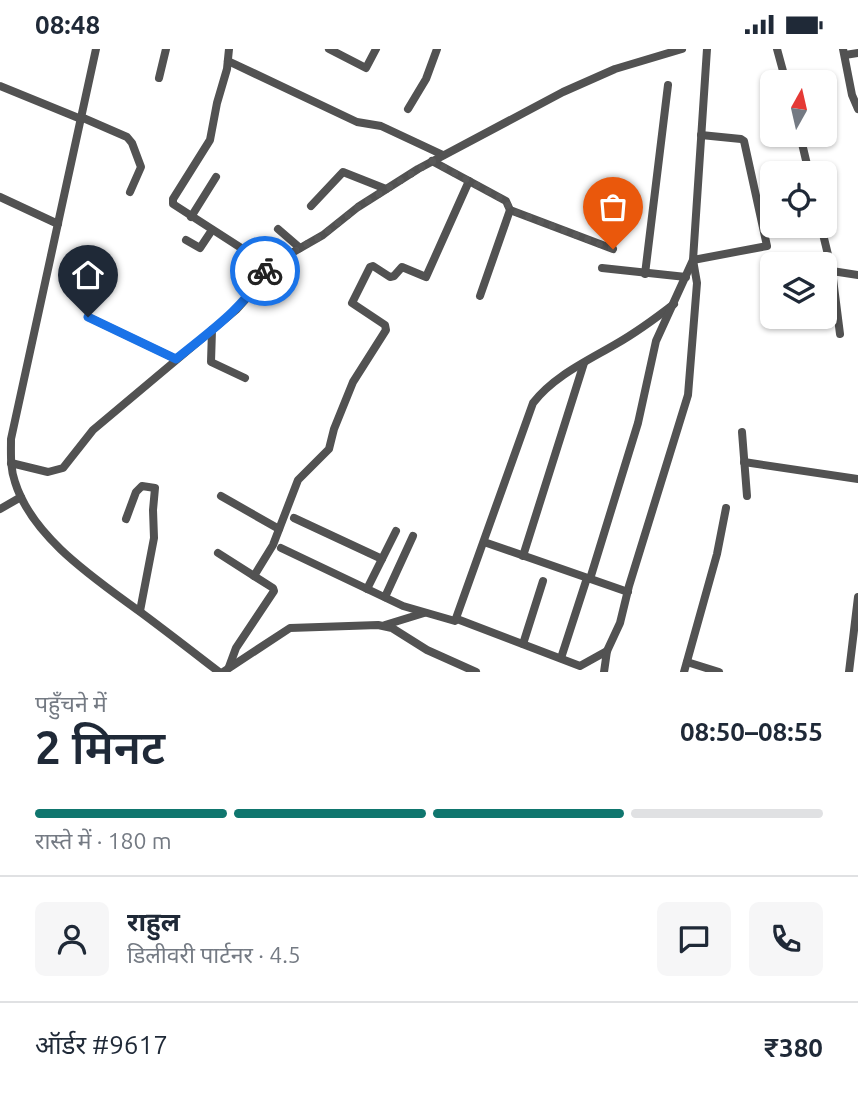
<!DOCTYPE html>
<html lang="hi">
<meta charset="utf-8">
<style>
:root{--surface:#fff;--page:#f6f6f7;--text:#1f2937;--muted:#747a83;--line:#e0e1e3;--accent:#0f766e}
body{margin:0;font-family:Ubuntu,"Noto Sans Devanagari",sans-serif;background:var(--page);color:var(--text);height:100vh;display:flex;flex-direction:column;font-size:26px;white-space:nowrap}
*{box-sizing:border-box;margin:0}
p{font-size:23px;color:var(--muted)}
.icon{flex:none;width:38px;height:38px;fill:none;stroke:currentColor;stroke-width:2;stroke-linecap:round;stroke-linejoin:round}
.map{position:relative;height:623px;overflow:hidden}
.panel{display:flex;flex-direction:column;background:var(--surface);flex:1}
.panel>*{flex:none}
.needle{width:46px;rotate:8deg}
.buttons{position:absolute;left:760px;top:21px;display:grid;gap:14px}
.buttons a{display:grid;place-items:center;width:77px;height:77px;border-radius:10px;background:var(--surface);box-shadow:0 2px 5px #0004;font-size:35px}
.pin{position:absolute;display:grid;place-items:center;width:60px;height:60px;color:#fff;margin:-72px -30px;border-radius:50% 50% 50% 0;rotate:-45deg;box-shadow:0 0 7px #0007}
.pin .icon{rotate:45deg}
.courier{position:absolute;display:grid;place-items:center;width:70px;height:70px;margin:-35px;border:5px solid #1a73e8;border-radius:50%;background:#fff;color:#222;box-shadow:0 2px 9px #0007}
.head em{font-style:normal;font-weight:600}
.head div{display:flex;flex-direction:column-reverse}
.head{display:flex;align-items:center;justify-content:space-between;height:119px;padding:0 35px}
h1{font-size:46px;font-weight:600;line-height:52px}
.bar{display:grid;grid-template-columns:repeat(4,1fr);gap:10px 7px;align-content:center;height:84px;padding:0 35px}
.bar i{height:9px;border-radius:5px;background:var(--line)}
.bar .selected{background:var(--accent)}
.bar p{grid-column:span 4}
.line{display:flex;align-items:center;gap:18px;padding:0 35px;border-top:2px solid var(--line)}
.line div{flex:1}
.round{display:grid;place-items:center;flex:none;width:74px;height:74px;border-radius:10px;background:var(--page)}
.status{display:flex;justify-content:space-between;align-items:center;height:49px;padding:0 35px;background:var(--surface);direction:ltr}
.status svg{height:19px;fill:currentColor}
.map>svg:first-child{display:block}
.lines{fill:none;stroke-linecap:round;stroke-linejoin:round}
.minor{stroke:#525252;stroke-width:8}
.done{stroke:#595959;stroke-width:7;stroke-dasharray:0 12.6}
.route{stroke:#1a73e8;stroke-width:9}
</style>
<div class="status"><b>08:48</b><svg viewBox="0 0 49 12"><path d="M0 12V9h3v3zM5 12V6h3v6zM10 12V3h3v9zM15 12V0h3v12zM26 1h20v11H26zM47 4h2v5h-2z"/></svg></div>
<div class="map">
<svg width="858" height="623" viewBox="0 0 858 623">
<rect width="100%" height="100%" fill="#fff"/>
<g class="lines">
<g class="minor">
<path d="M96 0 11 390C11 405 10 419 15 433 32 488 94 529 139 562 166 582 193 603 219 623"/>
<polyline points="229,0 227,20 217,54 210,91 173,150 173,155 269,217"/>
<polyline points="329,0 366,19 376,0"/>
<polyline points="777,0 786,33"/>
<polyline points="843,0 852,46 858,60"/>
<polyline points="845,6 858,4"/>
<polyline points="228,12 357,73 381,77 443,106"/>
<polyline points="159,29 166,0"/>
<polyline points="0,37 81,70"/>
<polyline points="408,60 426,30 437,0"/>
<polyline points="81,68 127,88 132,94 141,118 130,143"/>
<polyline points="800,86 809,124"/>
<polyline points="432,112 506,152 510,161 480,247"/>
<polyline points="0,148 58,175"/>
<polyline points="311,157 343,123 386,140"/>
<polyline points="510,161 613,200"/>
<polyline points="191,168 216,128"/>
<polyline points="821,177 832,222 840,285"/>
<polyline points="278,180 300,199"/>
<polyline points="186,191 200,199 212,181"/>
<polyline points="602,219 686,228"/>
<polyline points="832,222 858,226"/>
<polyline points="645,225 668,36"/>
<polyline points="88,268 176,310"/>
<polyline points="212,281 211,313 245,329"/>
<polyline points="742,383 747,447"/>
<polyline points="744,413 858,430"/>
<polyline points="11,414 48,423 63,419 93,381 236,261 255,240 269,217 323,186 358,158 418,120 563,43 615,20 682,0"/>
<polyline points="221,447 279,480"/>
<polyline points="0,460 21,448"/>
<polyline points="294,469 382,510"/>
<polyline points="126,470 136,443 142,437 155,439 153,461 154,489 140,562"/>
<polyline points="484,493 628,543"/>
<path d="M281 499 403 557 455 572 533 354C554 327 587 312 616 295 637 283 656 269 674 255"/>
<polyline points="218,504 273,539 274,542 236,599 229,618"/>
<polyline points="523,507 584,314"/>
<polyline points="254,527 273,496 298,431 329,400 334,380 353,333 386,281 385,276 352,254 370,218 373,217 390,228 394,227 402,218 426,228 469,132"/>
<polyline points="590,530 638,374 656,292 693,211 767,197 744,92 741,90 701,86"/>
<polyline points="367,540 396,482"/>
<polyline points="385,548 413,487"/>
<polyline points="457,570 580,617 607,602"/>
<polyline points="385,576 424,564"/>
<polyline points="523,595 543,532"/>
<polyline points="561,609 587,529"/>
<polyline points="687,613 719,623"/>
<polyline points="223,623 290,579 378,576 392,579 427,601 476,623"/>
<polyline points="604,623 607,602 620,574 629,537 688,346 697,234 693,211 707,0"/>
<polyline points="684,623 717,505 726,459"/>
<polyline points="849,623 858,548"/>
</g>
</g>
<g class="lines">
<polyline class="done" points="265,222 269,216 323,186 358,158 432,112 506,152 510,161 613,200"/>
<path class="route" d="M88 268 176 310C209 283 244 259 265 222"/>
</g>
</svg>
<div class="buttons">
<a><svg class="needle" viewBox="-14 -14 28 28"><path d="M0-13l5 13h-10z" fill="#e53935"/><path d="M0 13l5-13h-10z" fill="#747a83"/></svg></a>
<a><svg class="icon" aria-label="locate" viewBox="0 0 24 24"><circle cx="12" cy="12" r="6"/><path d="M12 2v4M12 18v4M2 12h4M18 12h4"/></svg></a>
<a><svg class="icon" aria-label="layers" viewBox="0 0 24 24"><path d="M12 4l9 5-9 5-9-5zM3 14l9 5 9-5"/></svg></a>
</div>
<div class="pin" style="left:613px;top:200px;background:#ea580c"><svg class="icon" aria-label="bag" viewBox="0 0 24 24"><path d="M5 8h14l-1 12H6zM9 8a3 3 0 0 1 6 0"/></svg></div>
<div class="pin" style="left:88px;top:268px;background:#1f2937"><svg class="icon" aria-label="home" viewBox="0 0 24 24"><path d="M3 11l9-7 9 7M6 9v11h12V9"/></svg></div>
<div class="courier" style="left:265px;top:222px"><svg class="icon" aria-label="bike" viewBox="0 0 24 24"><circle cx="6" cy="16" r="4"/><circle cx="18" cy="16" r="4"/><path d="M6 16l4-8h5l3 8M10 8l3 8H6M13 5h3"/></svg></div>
</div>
<section class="panel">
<div class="head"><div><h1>2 मिनट</h1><p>पहुँचने में</p></div><em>08:50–08:55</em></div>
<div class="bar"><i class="selected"></i><i class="selected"></i><i class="selected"></i><i></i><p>रास्ते में · 180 m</p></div>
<div class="line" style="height:126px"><a class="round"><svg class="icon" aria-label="person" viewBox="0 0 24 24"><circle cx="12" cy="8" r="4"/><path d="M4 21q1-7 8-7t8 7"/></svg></a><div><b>राहुल</b><p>डिलीवरी पार्टनर · 4.5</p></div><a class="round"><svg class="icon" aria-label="chat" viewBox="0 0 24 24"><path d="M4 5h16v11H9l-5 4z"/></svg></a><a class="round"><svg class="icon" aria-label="phone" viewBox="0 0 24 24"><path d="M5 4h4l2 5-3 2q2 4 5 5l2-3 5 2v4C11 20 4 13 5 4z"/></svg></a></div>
<div class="line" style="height:91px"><div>ऑर्डर #9617</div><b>₹380</b></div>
</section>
